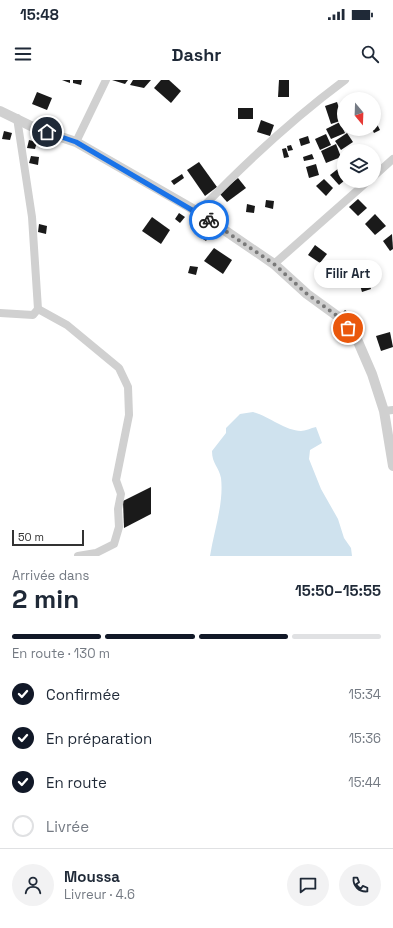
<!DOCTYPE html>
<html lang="fr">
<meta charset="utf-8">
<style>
:root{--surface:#fff;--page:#f2f2f3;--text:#1f2937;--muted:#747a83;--line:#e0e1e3;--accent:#111827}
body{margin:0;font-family:"Space Grotesk",sans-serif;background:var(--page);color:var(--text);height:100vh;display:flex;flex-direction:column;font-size:15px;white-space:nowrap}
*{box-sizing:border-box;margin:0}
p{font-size:13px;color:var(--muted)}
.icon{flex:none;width:22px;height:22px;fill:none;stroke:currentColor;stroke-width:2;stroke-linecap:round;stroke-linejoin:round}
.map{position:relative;height:476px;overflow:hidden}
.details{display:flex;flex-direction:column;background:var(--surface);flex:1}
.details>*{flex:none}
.needle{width:26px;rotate:161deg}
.controls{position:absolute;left:337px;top:12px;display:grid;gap:8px}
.controls a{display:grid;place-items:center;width:44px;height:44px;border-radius:50%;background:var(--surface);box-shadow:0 2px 6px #0003;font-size:20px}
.scale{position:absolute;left:12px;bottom:10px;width:72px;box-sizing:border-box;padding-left:4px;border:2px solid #333;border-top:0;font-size:11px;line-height:14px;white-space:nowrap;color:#333;-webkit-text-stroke:3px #fff;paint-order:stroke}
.pin{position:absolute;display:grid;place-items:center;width:34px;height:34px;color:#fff;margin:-17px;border:2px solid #fff;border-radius:50%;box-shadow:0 1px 4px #0007}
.courier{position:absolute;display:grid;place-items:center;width:40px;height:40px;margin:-20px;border:3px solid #1a73e8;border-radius:50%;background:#fff;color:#222;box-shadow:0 1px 5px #0007}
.bubble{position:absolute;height:28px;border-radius:14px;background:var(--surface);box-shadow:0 2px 6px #0003;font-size:13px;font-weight:700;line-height:28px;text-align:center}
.headline em{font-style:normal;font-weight:700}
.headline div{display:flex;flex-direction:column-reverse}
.headline{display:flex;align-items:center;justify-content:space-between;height:68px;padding:0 12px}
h1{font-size:26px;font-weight:700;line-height:30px}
.bar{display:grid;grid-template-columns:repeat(4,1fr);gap:6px 4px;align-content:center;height:48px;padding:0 12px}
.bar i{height:5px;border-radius:3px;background:var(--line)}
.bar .on{background:var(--accent)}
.bar p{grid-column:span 4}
.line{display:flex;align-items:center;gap:10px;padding:0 12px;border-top:1px solid var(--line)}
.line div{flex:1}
.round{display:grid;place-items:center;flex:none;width:42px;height:42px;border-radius:21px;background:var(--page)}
ol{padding:0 12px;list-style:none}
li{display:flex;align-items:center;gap:12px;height:44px}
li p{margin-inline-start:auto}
li .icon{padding:4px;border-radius:50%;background:var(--accent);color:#fff;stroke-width:4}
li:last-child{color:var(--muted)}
li i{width:22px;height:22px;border:2px solid var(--line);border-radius:50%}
.status{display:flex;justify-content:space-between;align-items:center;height:28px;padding:0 20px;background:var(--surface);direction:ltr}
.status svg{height:11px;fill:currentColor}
header{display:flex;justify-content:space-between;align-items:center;height:52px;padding:0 12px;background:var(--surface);font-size:18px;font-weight:700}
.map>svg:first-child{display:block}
.water{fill:#cfe2ee}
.building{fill:#1a1a1a}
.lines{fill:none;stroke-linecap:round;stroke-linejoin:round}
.minor{stroke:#d0d0d0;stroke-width:8}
.tertiary{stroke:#d0d0d0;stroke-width:10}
.done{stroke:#7a7a7a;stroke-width:4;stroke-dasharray:0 7.2}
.route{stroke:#1a73e8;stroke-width:5}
</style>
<div class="status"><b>15:48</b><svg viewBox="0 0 49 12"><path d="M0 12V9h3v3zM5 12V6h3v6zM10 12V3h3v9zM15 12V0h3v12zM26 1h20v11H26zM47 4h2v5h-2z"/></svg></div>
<header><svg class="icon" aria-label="menu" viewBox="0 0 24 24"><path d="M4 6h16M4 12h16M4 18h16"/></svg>Dashr<svg class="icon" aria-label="search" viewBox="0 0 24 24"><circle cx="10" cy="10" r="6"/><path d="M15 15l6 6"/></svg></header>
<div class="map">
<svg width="393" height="476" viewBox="0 0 393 476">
<rect width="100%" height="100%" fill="#fff"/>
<path class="water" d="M253 332C268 336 286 351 301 351 305 351 311 348 316 347L322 363 310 370 309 379 321 409 338 439 344 458 351 468 352 476H210C214 451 224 423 221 398 219 387 212 384 212 371L226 353V348L240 334Z"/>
<g class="building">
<polygon points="62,0 70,0 70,3"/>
<polygon points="73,0 82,0 81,5 73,3"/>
<polygon points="112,0 128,0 125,4"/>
<polygon points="133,0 151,0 144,8 130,5"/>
<polygon points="161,0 169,0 181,11 171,23 154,8"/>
<polygon points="279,0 289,0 289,17 278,17"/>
<polygon points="37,12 52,18 47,30 32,24"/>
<polygon points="337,22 343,40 331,44 325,26"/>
<rect x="238" y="28" width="15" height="11"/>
<polygon points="261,40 274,45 270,56 257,52"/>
<polygon points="340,42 345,53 331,59 326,49"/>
<polygon points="377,44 380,50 374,53 372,49 374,49 374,45"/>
<polygon points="4,51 12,53 10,60 2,59"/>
<polygon points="347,53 353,62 341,70 335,61"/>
<polygon points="326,54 331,65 320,70 315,59"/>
<polygon points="308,56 310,63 301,66 299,59"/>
<polygon points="29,60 37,62 35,69 27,68"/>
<polygon points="336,64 341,77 326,83 321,71"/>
<polygon points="291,65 293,70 288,71 287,66"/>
<polygon points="286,68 289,77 284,78 282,69"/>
<polygon points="312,74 314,79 304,81 303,77"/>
<polygon points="31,76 39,77 38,85 29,83"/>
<polygon points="199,82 217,107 205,116 187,90"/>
<polygon points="316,84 319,95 309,98 306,87"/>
<polygon points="339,88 344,94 344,101 339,105 330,95"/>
<polygon points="182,94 184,98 174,105 171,101"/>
<polygon points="238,98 246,108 227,122 219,113"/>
<polygon points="324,99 333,108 326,116 316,106"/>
<polygon points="358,119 367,128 358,136 349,127"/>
<polygon points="266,120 274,121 273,129 265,127"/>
<polygon points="247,124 255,126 254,133 246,132"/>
<polygon points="179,133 185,137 180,143 175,139"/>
<polygon points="375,134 386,146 375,155 365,144"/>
<polygon points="152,137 170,150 161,164 142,151"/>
<polygon points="39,144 47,146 46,154 38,152"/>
<polygon points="205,151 211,154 206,161 200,157"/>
<polygon points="392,154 393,169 390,171 383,161"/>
<polygon points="315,165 327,174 320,183 308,175"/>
<polygon points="214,168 232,180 223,194 204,181"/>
<polygon points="190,186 198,187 196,195 188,193"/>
<polygon points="368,199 371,209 362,212 359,202"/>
<polygon points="345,230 354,237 347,244 339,237"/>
<polygon points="390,252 393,267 381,271 376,256"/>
<polygon points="151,407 151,434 124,448 123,421"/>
</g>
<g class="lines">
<g class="minor">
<polyline points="76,62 106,0"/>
<polyline points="374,96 393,79"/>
<path d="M198 132C244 84 291 40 345 0"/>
<polyline points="274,184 368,101"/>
<polyline points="38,229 67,245 119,288 128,307 129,335 116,400 121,414 118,429 119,447 114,464 96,473 78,476"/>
<polyline points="0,233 33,235 38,229 32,137 17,38"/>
<polyline points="384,331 393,330"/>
</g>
<polyline class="tertiary" points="0,31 37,49 76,62 198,132 274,184 307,214 340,238 356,257 372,294 384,331 393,386"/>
</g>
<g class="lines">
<polyline class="done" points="209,140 274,184 307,214 340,238 348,248"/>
<polyline class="route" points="47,52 76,62 209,140"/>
</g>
</svg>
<div class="controls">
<a><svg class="needle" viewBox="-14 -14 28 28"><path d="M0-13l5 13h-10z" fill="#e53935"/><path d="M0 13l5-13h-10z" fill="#747a83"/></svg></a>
<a><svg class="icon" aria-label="layers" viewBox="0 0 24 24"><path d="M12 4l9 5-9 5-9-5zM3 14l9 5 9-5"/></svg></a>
</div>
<div class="scale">50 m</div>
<div class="pin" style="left:348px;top:248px;background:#ea580c"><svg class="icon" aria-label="bag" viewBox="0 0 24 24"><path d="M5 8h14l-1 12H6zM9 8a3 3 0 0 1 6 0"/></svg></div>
<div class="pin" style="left:47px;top:52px;background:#1f2937"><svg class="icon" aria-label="home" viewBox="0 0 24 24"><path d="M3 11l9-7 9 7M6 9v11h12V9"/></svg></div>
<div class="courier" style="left:209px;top:140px"><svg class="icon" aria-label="bike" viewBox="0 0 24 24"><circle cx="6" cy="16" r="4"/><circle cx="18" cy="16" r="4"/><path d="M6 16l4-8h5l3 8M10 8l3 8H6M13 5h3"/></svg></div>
<div class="bubble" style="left:314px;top:180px;width:68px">Filir Art</div>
</div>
<section class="details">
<div class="headline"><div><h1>2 min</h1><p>Arrivée dans</p></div><em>15:50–15:55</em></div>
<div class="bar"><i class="on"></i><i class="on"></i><i class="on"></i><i></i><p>En route · 130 m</p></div>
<ol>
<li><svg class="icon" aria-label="check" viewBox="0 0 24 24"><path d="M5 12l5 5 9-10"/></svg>Confirmée<p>15:34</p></li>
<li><svg class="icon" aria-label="check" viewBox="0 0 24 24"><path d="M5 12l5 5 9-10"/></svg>En préparation<p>15:36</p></li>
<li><svg class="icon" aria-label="check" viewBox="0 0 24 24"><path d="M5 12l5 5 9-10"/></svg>En route<p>15:44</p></li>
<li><i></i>Livrée</li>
</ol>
<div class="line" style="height:72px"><a class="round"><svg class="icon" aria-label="person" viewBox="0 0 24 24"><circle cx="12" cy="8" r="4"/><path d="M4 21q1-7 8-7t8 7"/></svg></a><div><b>Moussa</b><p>Livreur · 4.6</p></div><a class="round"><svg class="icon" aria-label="chat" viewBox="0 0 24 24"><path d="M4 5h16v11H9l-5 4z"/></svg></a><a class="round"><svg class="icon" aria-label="phone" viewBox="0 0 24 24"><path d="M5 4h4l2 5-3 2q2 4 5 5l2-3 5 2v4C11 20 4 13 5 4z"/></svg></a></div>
</section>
